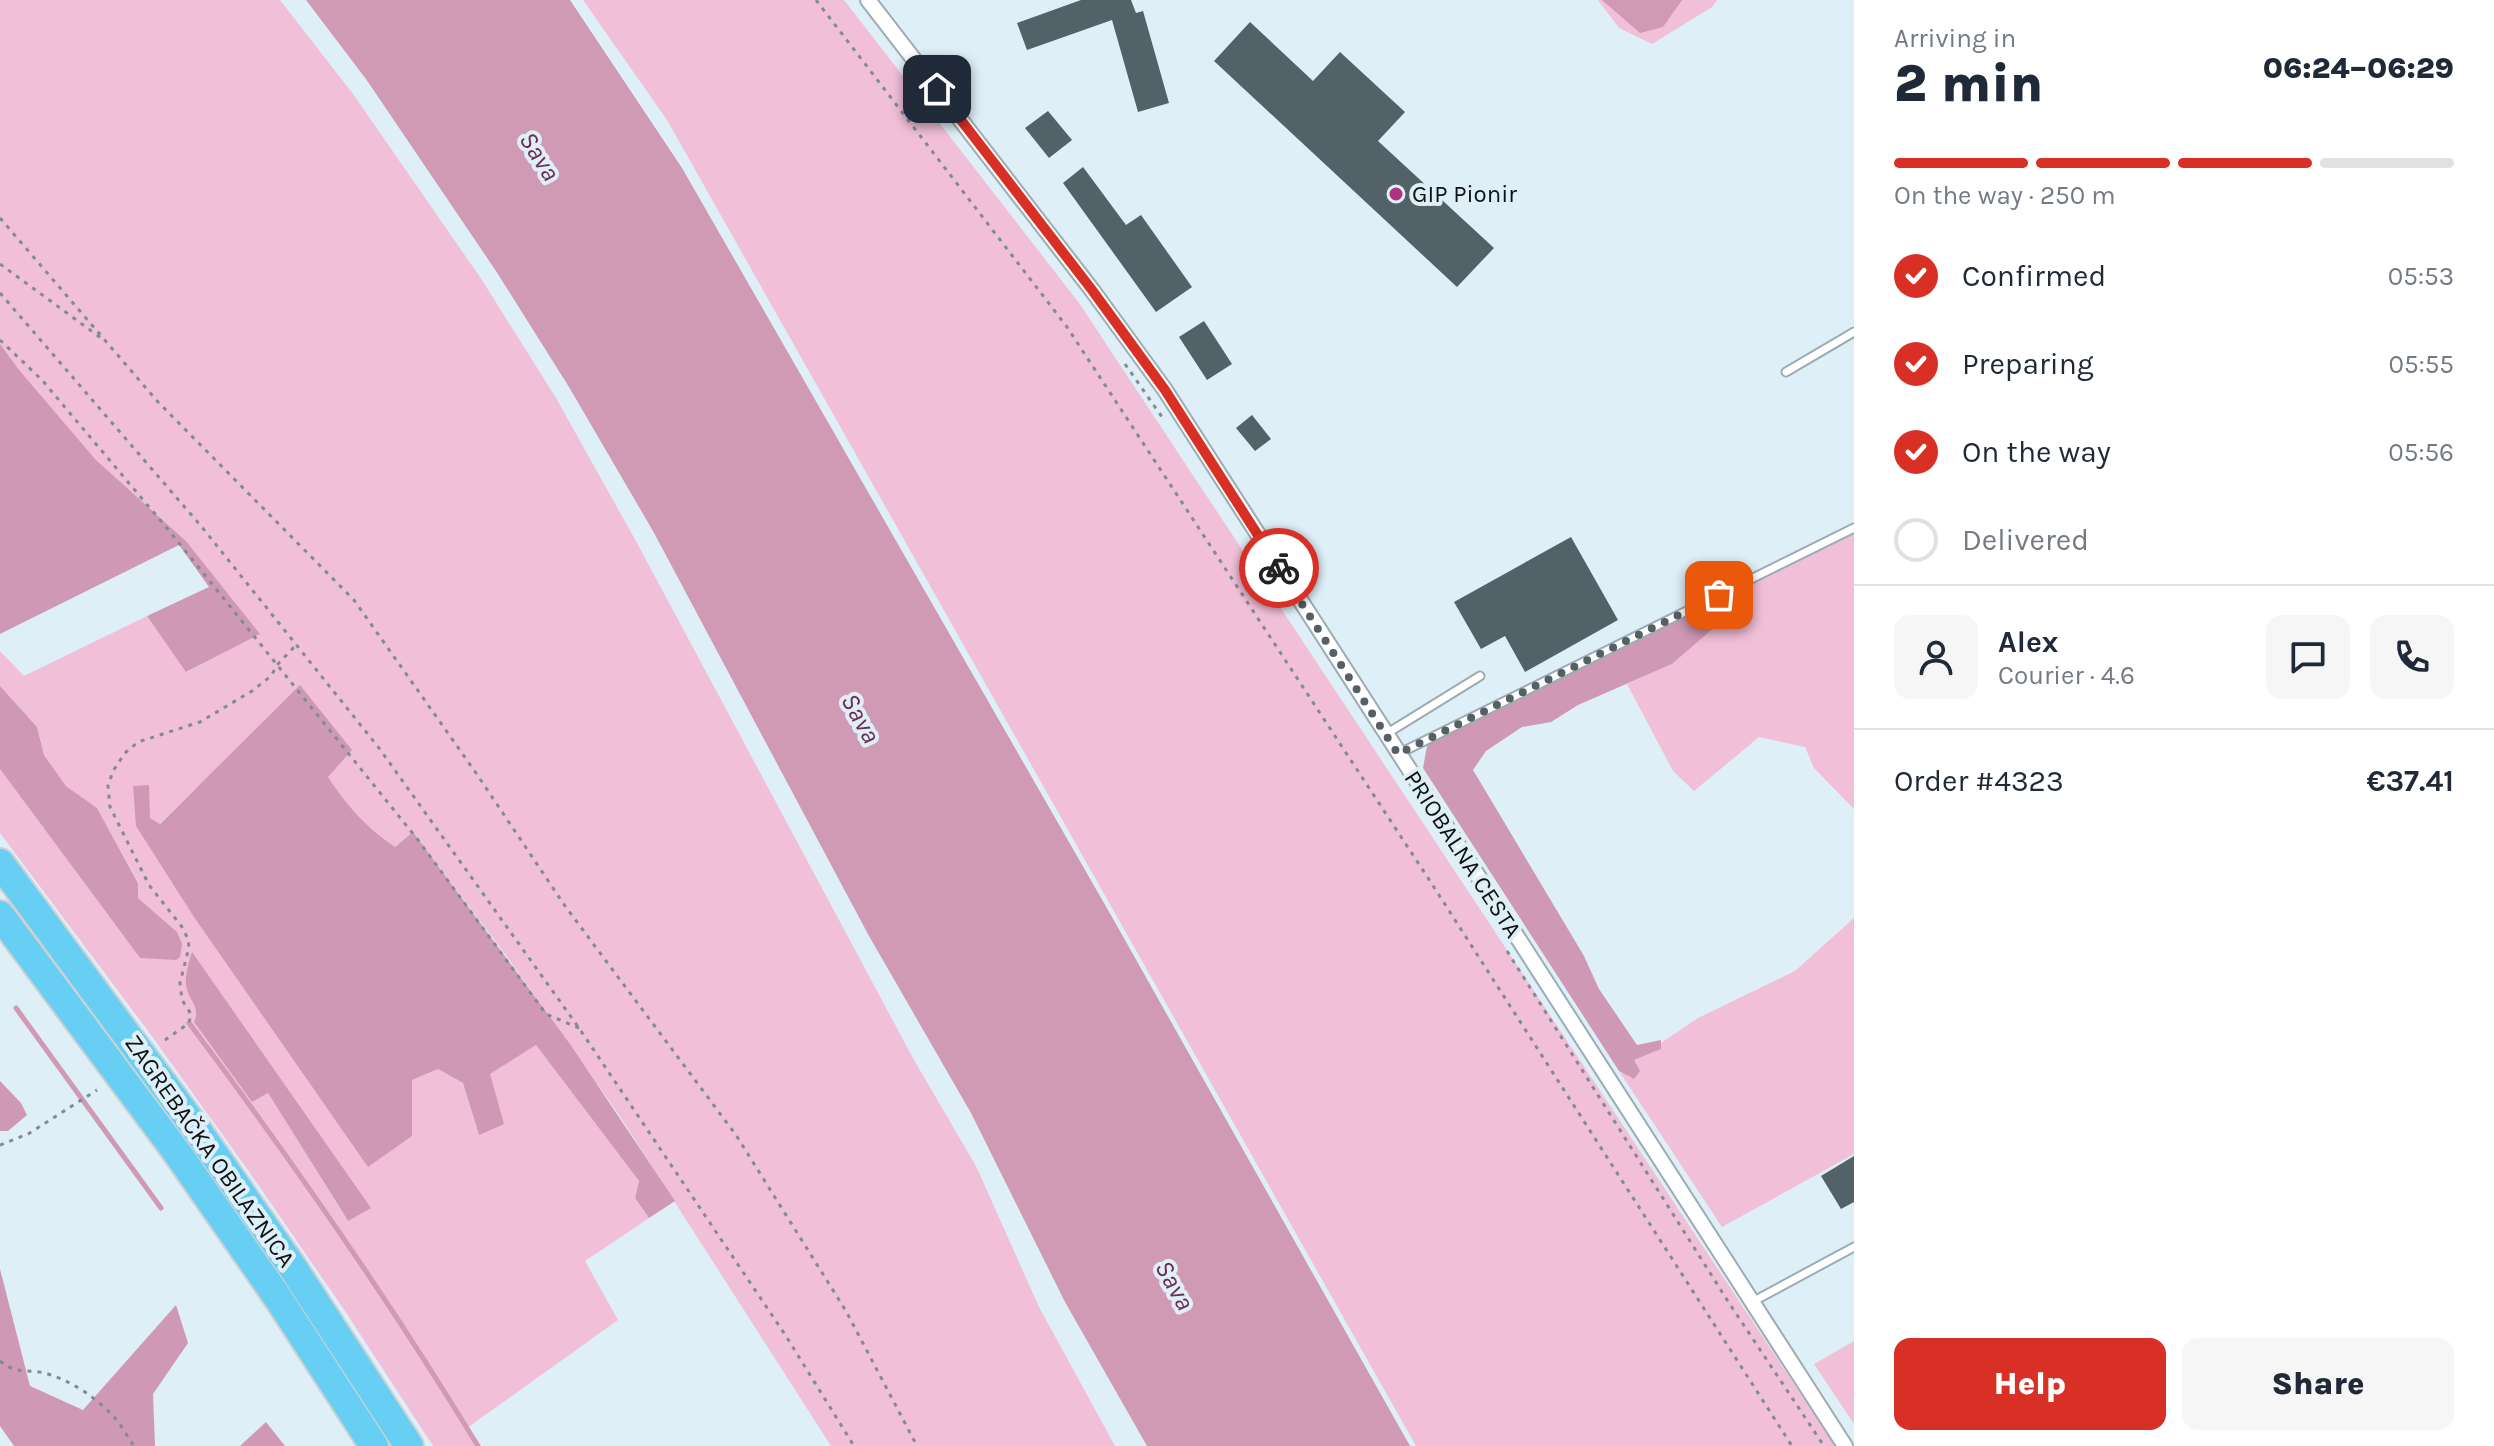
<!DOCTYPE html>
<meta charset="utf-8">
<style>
:root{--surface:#fff;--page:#f6f6f7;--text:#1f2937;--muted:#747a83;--line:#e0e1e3;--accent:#d93025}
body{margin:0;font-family:Karla,sans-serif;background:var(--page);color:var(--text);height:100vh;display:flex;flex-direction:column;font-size:30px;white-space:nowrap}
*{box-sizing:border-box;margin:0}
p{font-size:26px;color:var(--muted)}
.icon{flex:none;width:44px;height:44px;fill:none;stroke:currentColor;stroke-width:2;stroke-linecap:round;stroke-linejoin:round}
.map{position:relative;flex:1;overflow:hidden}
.panel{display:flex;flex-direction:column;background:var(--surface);width:640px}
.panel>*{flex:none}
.pin{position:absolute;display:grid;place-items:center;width:68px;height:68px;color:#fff;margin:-34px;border-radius:16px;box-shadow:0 4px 12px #0006}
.courier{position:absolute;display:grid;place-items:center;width:80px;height:80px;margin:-40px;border:6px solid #d93025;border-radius:50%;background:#fff;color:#222;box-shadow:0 2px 10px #0007}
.summary em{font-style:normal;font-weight:800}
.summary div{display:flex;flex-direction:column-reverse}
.summary{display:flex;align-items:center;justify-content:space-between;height:136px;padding:0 40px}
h1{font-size:52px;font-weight:800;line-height:60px}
.bar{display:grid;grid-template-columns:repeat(4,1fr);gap:12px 8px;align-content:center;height:96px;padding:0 40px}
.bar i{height:10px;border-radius:6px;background:var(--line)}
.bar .selected{background:var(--accent)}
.bar p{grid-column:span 4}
.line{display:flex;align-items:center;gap:20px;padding:0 40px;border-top:2px solid var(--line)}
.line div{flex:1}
.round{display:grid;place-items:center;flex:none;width:84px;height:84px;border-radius:16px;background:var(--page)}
ol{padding:0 40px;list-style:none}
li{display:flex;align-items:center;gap:24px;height:88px}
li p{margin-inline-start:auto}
li .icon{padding:8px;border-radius:50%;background:var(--accent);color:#fff;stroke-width:4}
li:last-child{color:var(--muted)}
li i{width:44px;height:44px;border:4px solid var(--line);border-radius:50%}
.button{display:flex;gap:16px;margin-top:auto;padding:16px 40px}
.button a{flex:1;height:92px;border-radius:16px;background:var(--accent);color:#fff;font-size:32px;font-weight:800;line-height:92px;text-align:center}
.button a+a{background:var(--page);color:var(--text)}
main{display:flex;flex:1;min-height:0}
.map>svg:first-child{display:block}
.green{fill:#f2bfd8;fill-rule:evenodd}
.forest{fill:#cf98b4}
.water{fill:#d099b4}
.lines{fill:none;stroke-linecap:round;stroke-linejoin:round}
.stream{stroke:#d099b4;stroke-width:5}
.building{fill:#536268}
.service-casing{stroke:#9cacb3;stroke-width:11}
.minor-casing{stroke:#9cacb3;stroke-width:18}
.motorway-casing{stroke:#cfd0d0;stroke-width:32}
.path{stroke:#808c91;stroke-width:3;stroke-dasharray:4 6;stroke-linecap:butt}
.service{stroke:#fff;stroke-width:7}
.minor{stroke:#fff;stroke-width:14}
.motorway{stroke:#67cef4;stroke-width:28}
.done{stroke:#566064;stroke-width:8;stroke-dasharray:0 14.4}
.route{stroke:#d93025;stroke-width:10}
.poi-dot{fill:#b0317e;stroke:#deeff7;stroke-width:3}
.labels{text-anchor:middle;stroke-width:8;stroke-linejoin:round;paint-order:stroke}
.poi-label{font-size:24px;fill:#0d1315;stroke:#deeff7;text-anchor:start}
.street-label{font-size:24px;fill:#0d1315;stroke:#deeff7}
.water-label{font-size:26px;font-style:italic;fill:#702d53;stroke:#deeff7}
</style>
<main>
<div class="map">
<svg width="1854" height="1446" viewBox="0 0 1854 1446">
<rect width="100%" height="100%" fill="#deeff7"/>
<g class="green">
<path d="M0 0H280L353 94 482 280 556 398 637 543 914 1060 976 1166 1039 1307 1115 1446H831L619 1115 508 958 413 832 395 847C364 824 349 809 328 777L197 787 159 824 150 818 136 826 412 1080 438 1069 463 1083 479 1135 490 1074 536 1045 639 1181 635 1198 649 1218 585 1261 618 1320 467 1428 477 1446H433L345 1311 250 1173 151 1035 0 833V769L140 958 177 932 138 898V882L97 808 66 786 44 755 37 727 0 686V651L24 676 147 616 187 672 259 633 186 541 96 460 20 371 0 344ZM197 1007 370 1208 347 1220 268 1093 252 1102 194 1022 197 1014Z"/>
<polygon points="583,0 844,0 1079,303 1835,1446 1416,1446 667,120"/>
<polygon points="1598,0 1717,0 1712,7 1652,44 1619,28"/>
<polygon points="1854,533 1854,809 1814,768 1805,747 1759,737 1694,791 1673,771 1627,684 1672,664 1736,609 1738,589"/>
<polygon points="1854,918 1854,1154 1722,1227 1619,1071 1634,1079 1634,1060 1661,1049 1661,1043 1698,1018 1795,971"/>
<polygon points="1854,1341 1854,1424 1814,1364"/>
</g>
<g class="forest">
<polygon points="0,344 20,371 96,460 186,541 260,634 186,672 147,616 209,587 179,545 0,634"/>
<polygon points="1738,589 1736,609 1672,664 1578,705 1551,722 1522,727 1486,751 1473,770 1584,956 1599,989 1637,1045 1661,1040 1661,1049 1634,1060 1640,1071 1634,1079 1619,1071 1423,768 1427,746 1435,735"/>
<path d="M300 685 352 750 328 777C348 807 365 826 395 847L413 832 570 1044 675 1201 649 1218 635 1198 639 1181 536 1045 490 1074 504 1124 479 1135 463 1083 438 1069 412 1080V1136L368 1167 194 917 136 826 133 786 149 785 150 818 160 824Z"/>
<polygon points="0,686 37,727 44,755 66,786 97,808 138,883 138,898 177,932 182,944 180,957 176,960 140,958 0,769"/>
<path d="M192 952 371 1208 348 1221 268 1093 252 1102 194 1022C201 1006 188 1000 186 985 185 974 189 962 192 952Z"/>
<polygon points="0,1081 21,1103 27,1115 8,1131 0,1131"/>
<polygon points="0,1269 30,1386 83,1410 176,1305 188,1343 153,1394 155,1446 14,1446 0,1426"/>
<polygon points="266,1422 285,1446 240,1446"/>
</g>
<g class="water">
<polygon points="306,0 570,0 682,168 1112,917 1410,1446 1147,1446 1065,1302 971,1113 869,936 653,531 569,387 496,271 366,79"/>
<polygon points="1602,0 1682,0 1663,27 1640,33"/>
</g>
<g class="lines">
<g class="stream">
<polyline points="16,1008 161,1208"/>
<path d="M189 1023C291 1159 389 1300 478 1446"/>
</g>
</g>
<g class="building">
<polygon points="1081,0 1131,0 1136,13 1143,11 1169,103 1138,112 1112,20 1027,50 1017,23"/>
<polygon points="1250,22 1313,81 1340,52 1405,112 1378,141 1494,248 1457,287 1214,61"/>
<polygon points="1048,111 1072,140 1049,158 1025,128"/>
<polygon points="1083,167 1126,225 1141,215 1192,287 1156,312 1063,183"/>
<polygon points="1204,321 1232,364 1207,380 1179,337"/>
<polygon points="1252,415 1271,439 1255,451 1236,428"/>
<polygon points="1571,537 1618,620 1525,672 1505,636 1481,649 1454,602"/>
<polygon points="1854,1156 1854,1202 1841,1209 1821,1176"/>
</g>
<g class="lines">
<g class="service-casing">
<g id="service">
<polyline points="1786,372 1854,332"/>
<polyline points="1386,734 1480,676"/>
<polyline points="1398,754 1854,528"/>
<polyline points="1752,1302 1854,1247"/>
</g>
</g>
<g class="minor-casing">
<polyline id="minor" points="868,0 1092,290 1165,390 1845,1446"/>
</g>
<g class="motorway-casing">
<g id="motorway">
<polyline points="0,863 197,1130 293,1268 409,1446"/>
<polyline points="0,915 178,1154 278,1298 374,1446"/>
</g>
</g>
<g class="path">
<polyline points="816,0 1067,327 1430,881 1792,1446"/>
<polyline points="0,218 158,402 354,600 476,773 565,906 736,1135 846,1311 917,1446"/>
<polyline points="0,264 101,338"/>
<polyline points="0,293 201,526 379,748 579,1028 786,1336 854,1446"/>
<polyline points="0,340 42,380 171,533 418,840 546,1014 579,1028"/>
<polyline points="1125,364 1162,417"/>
<polyline points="1507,951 1729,1303 1824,1446"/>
<polyline points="165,1040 189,1023 191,1014 182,1000 180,983 189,947 188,939 182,927 149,885 110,807 108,786 113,771 125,753 138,742 200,722 252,691 271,676 277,665 296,645"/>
<polyline points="0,1145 28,1134 97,1090"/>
<path d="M0 1361C18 1376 29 1368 48 1374 71 1381 95 1397 112 1415 121 1424 127 1436 134 1446"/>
</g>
<use href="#service" class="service"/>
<use href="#minor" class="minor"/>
<use href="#motorway" class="motorway"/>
</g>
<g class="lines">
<polyline class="done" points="1279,568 1398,754 1719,595"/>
<polyline class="route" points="937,89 1092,290 1165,390 1279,568"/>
</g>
<circle class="poi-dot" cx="1396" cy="194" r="8"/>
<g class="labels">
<g class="poi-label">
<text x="1412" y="202">GIP Pionir</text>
</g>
<g class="street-label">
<text transform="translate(1463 854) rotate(57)" y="8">PRIOBALNA CESTA</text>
<text transform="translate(210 1151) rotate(55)" y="8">ZAGREBAČKA OBILAZNICA</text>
</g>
<g class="water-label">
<text transform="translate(540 156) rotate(58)" y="9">Sava</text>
<text transform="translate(861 718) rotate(61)" y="9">Sava</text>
<text transform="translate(1175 1285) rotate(61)" y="9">Sava</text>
</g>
</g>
</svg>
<div class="pin" style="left:1719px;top:595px;background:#ea580c"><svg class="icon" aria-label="bag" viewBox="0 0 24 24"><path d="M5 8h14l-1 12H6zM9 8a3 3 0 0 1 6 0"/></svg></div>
<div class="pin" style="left:937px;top:89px;background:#1f2937"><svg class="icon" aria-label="home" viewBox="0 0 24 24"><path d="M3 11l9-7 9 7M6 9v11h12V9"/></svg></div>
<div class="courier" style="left:1279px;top:568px"><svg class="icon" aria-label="bike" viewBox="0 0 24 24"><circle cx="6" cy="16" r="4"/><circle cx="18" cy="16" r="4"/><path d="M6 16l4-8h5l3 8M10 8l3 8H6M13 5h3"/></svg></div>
</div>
<section class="panel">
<div class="summary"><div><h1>2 min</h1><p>Arriving in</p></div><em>06:24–06:29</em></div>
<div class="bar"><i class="selected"></i><i class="selected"></i><i class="selected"></i><i></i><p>On the way · 250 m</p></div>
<ol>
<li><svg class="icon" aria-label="check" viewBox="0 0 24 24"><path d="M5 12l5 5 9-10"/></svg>Confirmed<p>05:53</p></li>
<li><svg class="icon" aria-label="check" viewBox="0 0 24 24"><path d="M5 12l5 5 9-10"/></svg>Preparing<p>05:55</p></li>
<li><svg class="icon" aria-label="check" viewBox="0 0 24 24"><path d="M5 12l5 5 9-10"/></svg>On the way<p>05:56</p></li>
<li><i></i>Delivered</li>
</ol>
<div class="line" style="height:144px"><a class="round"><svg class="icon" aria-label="person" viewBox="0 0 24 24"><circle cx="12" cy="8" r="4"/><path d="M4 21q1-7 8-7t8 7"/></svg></a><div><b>Alex</b><p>Courier · 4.6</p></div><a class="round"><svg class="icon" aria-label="chat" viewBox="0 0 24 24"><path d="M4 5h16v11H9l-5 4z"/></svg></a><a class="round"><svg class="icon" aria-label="phone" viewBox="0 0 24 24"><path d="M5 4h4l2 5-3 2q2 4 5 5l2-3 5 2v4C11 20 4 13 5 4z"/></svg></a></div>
<div class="line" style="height:104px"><div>Order #4323</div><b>€37.41</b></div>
<div class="button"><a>Help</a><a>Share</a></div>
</section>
</main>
